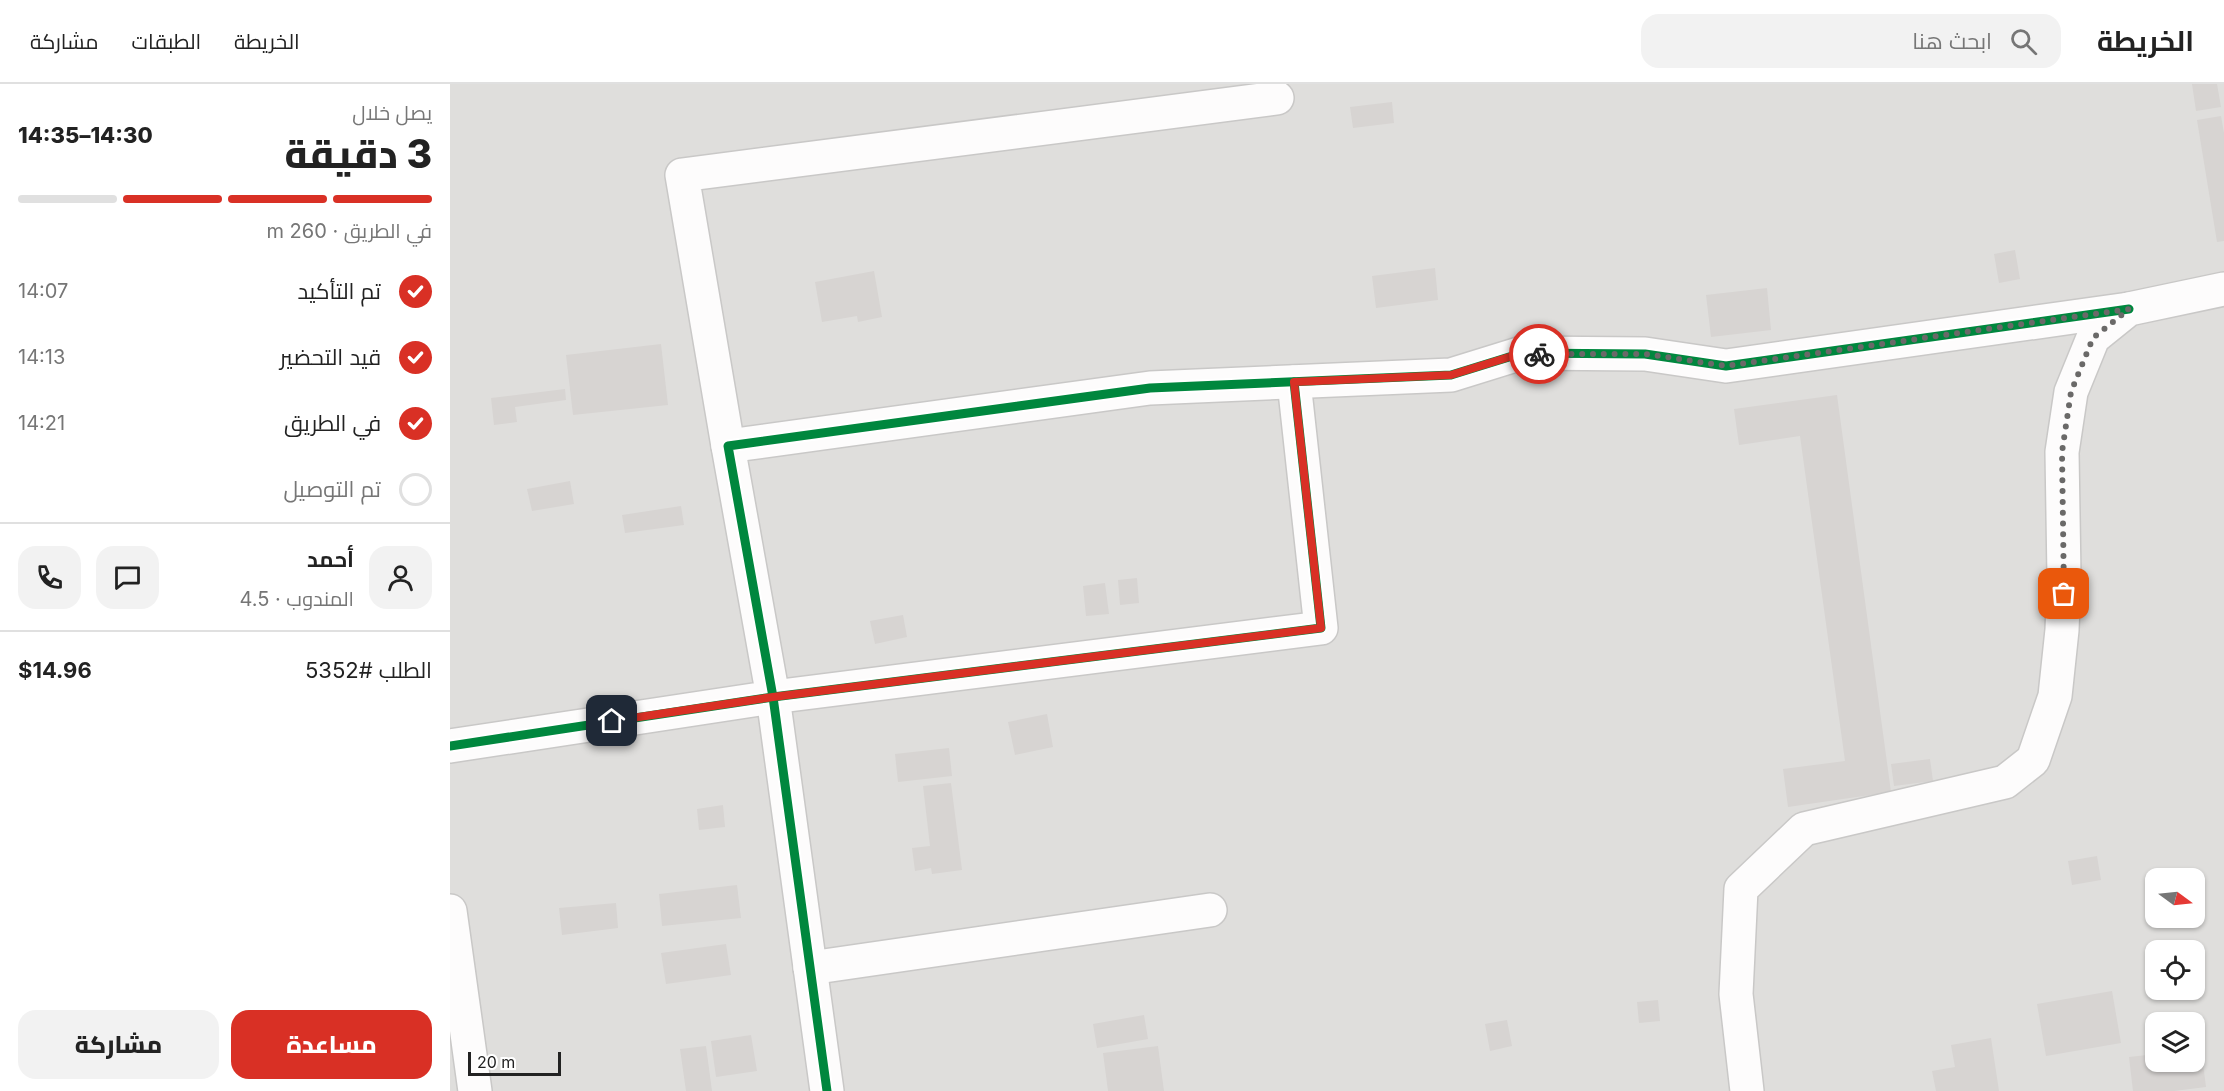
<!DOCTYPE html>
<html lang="ar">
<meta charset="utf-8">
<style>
:root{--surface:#fff;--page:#f2f2f2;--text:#222;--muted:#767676;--line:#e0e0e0;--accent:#d93025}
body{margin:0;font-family:Inter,Cairo,sans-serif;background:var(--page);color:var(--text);direction:rtl;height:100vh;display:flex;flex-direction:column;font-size:22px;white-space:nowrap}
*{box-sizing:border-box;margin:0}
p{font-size:20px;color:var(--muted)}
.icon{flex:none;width:33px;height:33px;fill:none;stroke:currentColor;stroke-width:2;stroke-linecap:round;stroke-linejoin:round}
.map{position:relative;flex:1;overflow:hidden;direction:ltr}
.sheet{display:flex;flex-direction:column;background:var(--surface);width:450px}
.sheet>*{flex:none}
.needle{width:39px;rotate:105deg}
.controls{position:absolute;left:1695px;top:784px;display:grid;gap:12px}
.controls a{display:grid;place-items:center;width:60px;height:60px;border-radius:12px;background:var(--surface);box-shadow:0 2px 4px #0004;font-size:30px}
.scale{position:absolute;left:18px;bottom:15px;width:93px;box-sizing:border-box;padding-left:6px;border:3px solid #222;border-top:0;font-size:16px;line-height:21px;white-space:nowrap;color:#222;-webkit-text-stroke:4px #fff;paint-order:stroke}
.pin{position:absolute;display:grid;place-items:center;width:51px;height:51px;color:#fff;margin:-26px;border-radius:12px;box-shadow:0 3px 9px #0006}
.courier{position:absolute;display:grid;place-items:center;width:60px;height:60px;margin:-30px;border:4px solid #d93025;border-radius:50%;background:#fff;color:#222;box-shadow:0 2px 8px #0007}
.head em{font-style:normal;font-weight:800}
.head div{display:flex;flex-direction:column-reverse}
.head{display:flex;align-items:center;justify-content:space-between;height:102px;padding:0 18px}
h1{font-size:39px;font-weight:800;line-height:45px}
.bar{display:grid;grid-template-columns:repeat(4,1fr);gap:9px 6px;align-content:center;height:72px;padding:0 18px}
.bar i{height:8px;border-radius:4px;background:var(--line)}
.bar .on{background:var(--accent)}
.bar p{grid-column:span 4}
.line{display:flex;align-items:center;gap:15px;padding:0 18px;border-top:2px solid var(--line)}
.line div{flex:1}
.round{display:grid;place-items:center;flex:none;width:63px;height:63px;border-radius:18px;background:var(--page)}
ol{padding:0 18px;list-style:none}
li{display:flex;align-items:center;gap:18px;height:66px}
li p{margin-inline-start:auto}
li .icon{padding:6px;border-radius:50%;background:var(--accent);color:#fff;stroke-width:4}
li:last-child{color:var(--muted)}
li i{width:33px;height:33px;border:3px solid var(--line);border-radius:50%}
.button{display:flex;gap:12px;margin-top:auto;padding:12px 18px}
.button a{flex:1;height:69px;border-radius:18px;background:var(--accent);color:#fff;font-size:24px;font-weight:800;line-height:69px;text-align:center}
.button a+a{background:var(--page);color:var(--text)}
header{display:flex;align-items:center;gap:36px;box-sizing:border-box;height:84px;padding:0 30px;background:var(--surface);border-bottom:2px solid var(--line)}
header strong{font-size:28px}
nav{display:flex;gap:33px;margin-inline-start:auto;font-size:21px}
.search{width:420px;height:54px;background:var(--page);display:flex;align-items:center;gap:15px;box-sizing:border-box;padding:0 21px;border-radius:18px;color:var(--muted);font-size:22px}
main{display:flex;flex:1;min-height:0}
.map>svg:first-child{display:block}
.residential{fill:#dfdedc;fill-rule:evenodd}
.building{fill:#d7d4d2}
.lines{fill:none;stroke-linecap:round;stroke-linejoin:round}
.minor-casing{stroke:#c9c8c7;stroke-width:36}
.minor{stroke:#fdfcfc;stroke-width:33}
.cycleway-casing{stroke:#fff;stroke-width:13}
.cycleway{stroke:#00873e;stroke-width:9}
.done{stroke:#6a6968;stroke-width:6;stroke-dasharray:0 10.8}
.route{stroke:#d93025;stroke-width:8}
</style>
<header>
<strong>الخريطة</strong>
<div class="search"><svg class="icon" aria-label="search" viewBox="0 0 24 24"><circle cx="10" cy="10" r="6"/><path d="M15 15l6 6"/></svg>ابحث هنا</div>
<nav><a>الخريطة</a><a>الطبقات</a><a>مشاركة</a></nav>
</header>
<main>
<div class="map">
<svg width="1774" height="1007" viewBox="0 0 1774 1007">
<rect width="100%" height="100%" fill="#f0eeeb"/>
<path class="residential" d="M0 0H1774V1007H0ZM1706 795H1744V834H1706ZM1706 867H1744V906H1706ZM1706 939H1744V978H1706Z"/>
<g class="building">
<polygon points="1742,0 1767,0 1771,23 1746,27"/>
<polygon points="942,18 944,39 903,44 900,23"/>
<polygon points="1771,32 1774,49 1774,157 1767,158 1747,36"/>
<polygon points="1565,166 1570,195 1549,199 1544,170"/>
<polygon points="985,184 988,216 926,224 922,192"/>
<polygon points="424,187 432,233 408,238 407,232 372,238 365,198"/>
<polygon points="1317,204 1321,246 1261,253 1256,211"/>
<polygon points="211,260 218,321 123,331 116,271"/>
<polygon points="115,305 116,316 65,323 67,338 44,341 41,314"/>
<polygon points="1387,311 1441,708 1338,723 1333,685 1395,677 1350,352 1289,361 1284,325"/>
<polygon points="120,397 124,420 82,427 77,405"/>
<polygon points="231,422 234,441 175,449 172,431"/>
<polygon points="687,494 689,519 670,521 668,496"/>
<polygon points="655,499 659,530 636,532 633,502"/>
<polygon points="453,531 457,553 425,560 420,537"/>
<polygon points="597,630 603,663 565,671 558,638"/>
<polygon points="499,664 502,692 448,698 445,670"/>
<polygon points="1480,675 1483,697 1444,702 1441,680"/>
<polygon points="501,699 512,786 482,790 481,784 465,787 462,764 480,762 473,702"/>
<polygon points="273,721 275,743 249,746 247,725"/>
<polygon points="1647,772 1651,796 1622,801 1618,777"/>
<polygon points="287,801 291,834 212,842 209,810"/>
<polygon points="166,819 168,844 112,851 109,824"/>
<polygon points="276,860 281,891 216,900 211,869"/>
<polygon points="1662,907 1671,959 1596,972 1587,920"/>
<polygon points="1208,916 1210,937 1189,939 1187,918"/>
<polygon points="694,931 698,955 647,964 643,940"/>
<polygon points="1057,936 1062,962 1040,967 1035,940"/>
<polygon points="301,951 307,987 266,993 261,957"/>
<polygon points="1541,954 1549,1007 1486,1007 1482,987 1505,983 1501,961"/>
<polygon points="256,962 262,1007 236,1007 230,965"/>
<polygon points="708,962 714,1007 658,1007 653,969"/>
<polygon points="1751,964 1756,1003 1724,1007 1683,1007 1679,973 1706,970 1706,978 1744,978 1744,965"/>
</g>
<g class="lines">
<g class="minor-casing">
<g id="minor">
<polyline points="278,362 232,91 827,14"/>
<polyline points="0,662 323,613 278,362 700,304 1001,291 1072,269 1195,270 1276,282 1679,225"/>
<polyline points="0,827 25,1007"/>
<polyline points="360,884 760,826"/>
<polyline points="377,1007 323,613 871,544 844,298"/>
<polyline points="1297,1007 1286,910 1291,805 1354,745 1555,698 1583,676 1605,612 1612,546 1614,493 1612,368 1621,308 1643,254 1679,225 1774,205"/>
</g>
</g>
<use href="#minor" class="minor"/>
<g class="cycleway-casing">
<g id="cycleway">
<polyline points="0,662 323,613 278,362 700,304 1001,291 1072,269 1195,270 1276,282 1679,225"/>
<polyline points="377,1007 323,613 871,544 844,298"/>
</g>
</g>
<use href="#cycleway" class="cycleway"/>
</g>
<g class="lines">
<polyline class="done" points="1089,270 1196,270 1276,282 1679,225 1643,254 1621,308 1612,368 1614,510"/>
<polyline class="route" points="162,637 323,613 871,544 844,298 1001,291 1072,269 1089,270"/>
</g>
</svg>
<div class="controls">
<a><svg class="needle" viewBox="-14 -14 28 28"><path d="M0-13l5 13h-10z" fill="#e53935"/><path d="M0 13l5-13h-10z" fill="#767676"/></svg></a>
<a><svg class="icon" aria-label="locate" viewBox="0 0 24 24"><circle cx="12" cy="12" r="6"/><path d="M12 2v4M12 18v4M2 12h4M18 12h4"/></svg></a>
<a><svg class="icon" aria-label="layers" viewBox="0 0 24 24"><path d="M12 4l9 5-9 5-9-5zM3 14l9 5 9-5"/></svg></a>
</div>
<div class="scale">20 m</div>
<div class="pin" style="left:1614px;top:510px;background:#ea580c"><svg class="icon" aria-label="bag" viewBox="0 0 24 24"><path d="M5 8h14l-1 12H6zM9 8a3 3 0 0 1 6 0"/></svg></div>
<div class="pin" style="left:162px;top:637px;background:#1f2937"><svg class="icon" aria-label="home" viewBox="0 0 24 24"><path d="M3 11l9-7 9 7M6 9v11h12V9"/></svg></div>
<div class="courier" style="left:1089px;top:270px"><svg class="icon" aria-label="bike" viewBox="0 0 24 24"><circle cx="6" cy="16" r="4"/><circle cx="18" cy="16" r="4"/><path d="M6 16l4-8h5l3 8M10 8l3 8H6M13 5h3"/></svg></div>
</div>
<section class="sheet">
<div class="head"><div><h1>3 دقيقة</h1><p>يصل خلال</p></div><em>14:30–14:35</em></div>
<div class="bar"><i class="on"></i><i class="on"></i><i class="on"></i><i></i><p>في الطريق · 260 m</p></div>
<ol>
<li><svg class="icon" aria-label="check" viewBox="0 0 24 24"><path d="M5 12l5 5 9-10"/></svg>تم التأكيد<p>14:07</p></li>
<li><svg class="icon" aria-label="check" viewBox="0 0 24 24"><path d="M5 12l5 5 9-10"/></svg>قيد التحضير<p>14:13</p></li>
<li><svg class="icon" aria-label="check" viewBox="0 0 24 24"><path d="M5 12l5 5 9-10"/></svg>في الطريق<p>14:21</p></li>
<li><i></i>تم التوصيل</li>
</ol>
<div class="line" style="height:108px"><a class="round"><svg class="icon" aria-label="person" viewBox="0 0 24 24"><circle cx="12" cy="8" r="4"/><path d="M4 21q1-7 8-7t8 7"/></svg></a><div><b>أحمد</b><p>المندوب · 4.5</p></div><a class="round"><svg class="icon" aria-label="chat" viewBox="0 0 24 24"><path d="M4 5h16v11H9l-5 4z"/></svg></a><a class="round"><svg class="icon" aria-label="phone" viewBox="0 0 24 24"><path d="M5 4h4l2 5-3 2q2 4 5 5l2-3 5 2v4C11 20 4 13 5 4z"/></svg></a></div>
<div class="line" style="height:78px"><div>الطلب #5352</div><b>$14.96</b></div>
<div class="button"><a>مساعدة</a><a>مشاركة</a></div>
</section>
</main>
